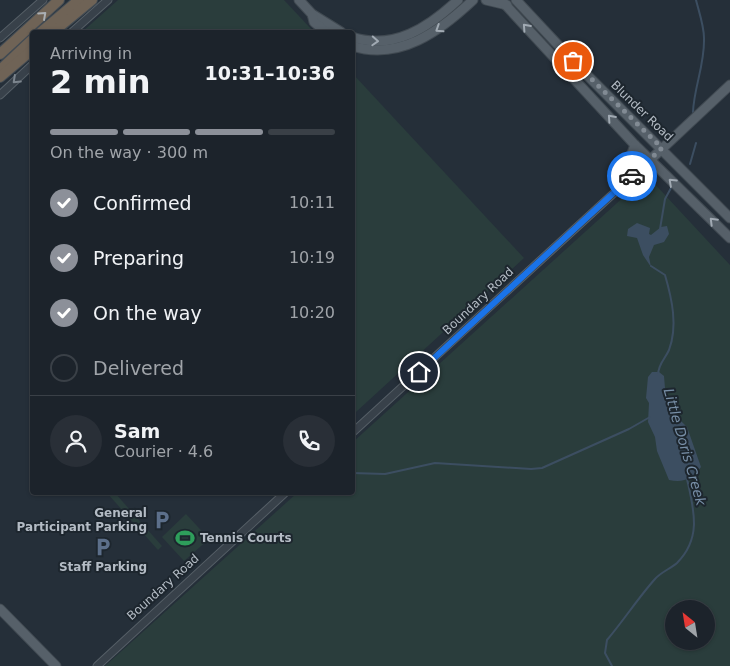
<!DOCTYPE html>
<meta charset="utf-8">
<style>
:root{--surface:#1c232b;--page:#292f37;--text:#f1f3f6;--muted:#a0a4a9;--line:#3a4047;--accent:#8c9099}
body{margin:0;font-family:"DejaVu Sans",sans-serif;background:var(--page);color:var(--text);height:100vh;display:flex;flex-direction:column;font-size:19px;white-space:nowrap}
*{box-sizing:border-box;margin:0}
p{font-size:16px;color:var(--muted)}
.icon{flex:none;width:28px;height:28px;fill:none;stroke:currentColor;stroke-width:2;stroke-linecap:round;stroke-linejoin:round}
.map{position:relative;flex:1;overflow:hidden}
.drawer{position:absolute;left:30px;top:30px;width:325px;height:465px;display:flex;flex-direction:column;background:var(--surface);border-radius:5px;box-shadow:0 1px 4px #0004,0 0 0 1px var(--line)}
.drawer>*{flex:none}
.needle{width:32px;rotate:330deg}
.controls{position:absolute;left:665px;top:600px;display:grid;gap:10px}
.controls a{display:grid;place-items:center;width:50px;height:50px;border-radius:50%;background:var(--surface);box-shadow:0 1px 4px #0004,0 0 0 1px var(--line);font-size:25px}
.pin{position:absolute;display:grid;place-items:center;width:42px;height:42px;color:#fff;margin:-21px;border:2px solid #fff;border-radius:50%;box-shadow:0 1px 5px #0007}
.courier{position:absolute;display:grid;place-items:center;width:50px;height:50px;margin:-25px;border:4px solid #1a73e8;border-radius:50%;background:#fff;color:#222;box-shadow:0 1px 6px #0007}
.headline em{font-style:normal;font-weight:600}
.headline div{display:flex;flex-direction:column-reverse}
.headline{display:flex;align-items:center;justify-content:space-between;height:85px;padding:0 20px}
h1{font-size:32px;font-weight:600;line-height:38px}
.bar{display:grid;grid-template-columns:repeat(4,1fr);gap:8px 5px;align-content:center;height:60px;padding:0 20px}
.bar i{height:6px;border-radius:4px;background:var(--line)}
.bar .on{background:var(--accent)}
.bar p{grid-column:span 4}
.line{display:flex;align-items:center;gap:12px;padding:0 20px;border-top:1px solid var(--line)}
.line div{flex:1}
.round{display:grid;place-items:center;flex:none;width:52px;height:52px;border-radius:26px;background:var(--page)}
ol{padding:0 20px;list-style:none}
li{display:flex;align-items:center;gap:15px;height:55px}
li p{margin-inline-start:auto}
li .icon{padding:5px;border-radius:50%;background:var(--accent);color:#fff;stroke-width:4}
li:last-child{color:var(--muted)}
li i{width:28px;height:28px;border:2px solid var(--line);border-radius:50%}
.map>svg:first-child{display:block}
.green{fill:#2a3d3c;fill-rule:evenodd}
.water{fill:#3c4e61}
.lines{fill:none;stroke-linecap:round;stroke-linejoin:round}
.stream{stroke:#3c4e61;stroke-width:2}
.minor-casing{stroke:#565f67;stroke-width:9}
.major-casing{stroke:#414a52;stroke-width:11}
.highway-casing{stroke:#434c54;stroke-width:12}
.minor{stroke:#38414a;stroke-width:7}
.major{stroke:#566069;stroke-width:9}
.highway{stroke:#6f6356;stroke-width:10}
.oneway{stroke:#aaafb4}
.oneway2{stroke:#a1aab3}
.oneway3{stroke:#7c858e}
.done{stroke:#828b94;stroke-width:5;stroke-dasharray:0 9}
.route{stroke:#1a73e8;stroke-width:6}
.labels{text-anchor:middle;stroke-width:4;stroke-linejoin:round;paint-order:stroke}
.street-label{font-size:12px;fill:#b4bcc5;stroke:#1d262e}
.poi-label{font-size:12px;font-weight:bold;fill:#b4bcc5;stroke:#1d262e;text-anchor:end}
.water-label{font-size:14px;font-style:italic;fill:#778ea6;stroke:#1d262e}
</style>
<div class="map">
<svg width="730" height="666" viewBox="0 0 730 666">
<rect width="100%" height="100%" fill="#252f39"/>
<g class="green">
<polygon points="118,0 284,0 314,32 82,32"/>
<polygon points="353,74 524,258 356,412 352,409"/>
<path d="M652 181 730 265V666H105L297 493 352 492 353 442 638 184ZM674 609H706V641H674Z"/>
<polygon points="107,493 115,493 162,546 158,550"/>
<polygon points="186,514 209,539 184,561 162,537"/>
</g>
<g class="water">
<polygon points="637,223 650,228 649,234 651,235 661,227 667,226 669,234 664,242 654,245 649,257 651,267 643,255 637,238 627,236 628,229"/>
<path d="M652 372H659L664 376 666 400 672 412 687 427 701 467C692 479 684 483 669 480L657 451 655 437 648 422 649 403 646 398 648 377Z"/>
</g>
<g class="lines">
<g class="stream">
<path d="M693 112C694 87 705 64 704 38 704 26 699 12 696 0"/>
<polyline points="690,164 696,143"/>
<polyline points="660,229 665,199 671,188"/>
<path d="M651 266 665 275C672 299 678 326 669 350 665 359 658 364 658 375"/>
<polyline points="352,473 385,474 435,463 531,469 542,468 629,429 650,417"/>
<path d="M612 666 605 653 607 640C624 620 638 598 655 579 661 572 670 569 677 563 702 538 694 510 687 479"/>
</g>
<g class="minor-casing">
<g id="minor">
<polyline points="72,32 108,0"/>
<polyline points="0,38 43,0"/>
<polyline points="0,95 32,65"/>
<polyline points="352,433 650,160"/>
<polyline points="97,666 286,492"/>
</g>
</g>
<g class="major-casing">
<g id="major">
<polyline points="299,0 312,14 341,32"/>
<polyline points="486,0 507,5"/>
<polyline points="501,0 635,145 730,238"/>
<polyline points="516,0 573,61 730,218"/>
<polyline points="312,14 314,22 326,32"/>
<path d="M352 37C394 51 429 27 458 0"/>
<path d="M352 46C400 61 440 31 473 0"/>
<polyline points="650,160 730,85"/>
<polyline points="627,180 627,167 635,145"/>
<polyline points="0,609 56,666"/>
</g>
</g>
<g class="highway-casing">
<g id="highway">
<polyline points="41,32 79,0"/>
<polyline points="53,32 92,0"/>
<polyline points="0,54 59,0"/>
<polyline points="0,70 32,40"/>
<polyline points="0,77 32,50"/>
</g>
</g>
<use href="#minor" class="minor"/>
<use href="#major" class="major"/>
<use href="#highway" class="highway"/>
</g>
<defs><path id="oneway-chevron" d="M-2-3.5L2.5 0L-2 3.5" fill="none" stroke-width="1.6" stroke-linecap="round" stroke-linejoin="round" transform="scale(1.25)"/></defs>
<use class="oneway" href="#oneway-chevron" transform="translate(43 15) rotate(-42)"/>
<g class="oneway2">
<use href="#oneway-chevron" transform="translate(526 27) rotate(-132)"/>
<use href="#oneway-chevron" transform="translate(439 29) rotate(147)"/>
<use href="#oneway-chevron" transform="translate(375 41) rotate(3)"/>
<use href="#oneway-chevron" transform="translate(611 118) rotate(-132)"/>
<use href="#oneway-chevron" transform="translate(672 182) rotate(-137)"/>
<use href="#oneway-chevron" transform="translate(713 221) rotate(-135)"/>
</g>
<use class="oneway3" href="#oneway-chevron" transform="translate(16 80) rotate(137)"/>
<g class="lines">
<polyline class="done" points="573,61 662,148 632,176"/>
<polyline class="route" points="419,372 632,176"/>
</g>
<defs>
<g id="parking-bare" transform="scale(1.5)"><path d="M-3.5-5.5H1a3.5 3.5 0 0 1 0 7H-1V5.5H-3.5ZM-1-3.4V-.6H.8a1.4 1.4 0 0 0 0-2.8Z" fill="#5c6f8a" stroke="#1d262e" stroke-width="2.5" paint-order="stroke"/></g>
<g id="stadium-bare" transform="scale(1.5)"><path d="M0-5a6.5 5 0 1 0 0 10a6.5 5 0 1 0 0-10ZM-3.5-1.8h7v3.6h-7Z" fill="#2e9e5b" stroke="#1d262e" stroke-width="2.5" paint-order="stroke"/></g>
</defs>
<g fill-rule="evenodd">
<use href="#parking-bare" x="162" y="520"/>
<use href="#stadium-bare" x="185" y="538"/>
<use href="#parking-bare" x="103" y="547"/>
</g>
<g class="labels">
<g class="street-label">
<text transform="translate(642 111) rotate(44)" y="4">Blunder Road</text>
<text transform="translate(478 301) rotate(-43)" y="4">Boundary Road</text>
<text transform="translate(163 587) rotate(-42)" y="4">Boundary Road</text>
</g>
<g class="poi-label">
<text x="147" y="517">General<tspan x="147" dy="14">Participant Parking</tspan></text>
<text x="200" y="542" text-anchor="start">Tennis Courts</text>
<text x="103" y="571" text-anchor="middle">Staff Parking</text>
</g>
<g class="water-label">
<text transform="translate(685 447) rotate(74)" y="5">Little Doris Creek</text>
</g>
</g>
</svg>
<div class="controls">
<a><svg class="needle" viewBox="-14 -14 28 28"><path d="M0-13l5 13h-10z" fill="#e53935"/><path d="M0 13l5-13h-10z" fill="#a0a4a9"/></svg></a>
</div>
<div class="pin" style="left:573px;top:61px;background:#ea580c"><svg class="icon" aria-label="bag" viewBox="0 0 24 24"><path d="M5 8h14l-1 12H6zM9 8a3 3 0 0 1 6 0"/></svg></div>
<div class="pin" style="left:419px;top:372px;background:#1f2937"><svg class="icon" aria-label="home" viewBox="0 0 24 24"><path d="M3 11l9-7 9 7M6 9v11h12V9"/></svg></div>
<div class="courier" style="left:632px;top:176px"><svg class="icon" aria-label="car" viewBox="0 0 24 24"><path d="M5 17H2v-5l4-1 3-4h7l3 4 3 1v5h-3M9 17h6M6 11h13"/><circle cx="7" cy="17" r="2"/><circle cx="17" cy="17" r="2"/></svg></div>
<section class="drawer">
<div class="headline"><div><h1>2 min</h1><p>Arriving in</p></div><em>10:31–10:36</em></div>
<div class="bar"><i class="on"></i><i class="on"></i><i class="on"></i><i></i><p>On the way · 300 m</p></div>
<ol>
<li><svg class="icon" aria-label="check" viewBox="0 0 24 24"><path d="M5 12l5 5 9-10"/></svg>Confirmed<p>10:11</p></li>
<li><svg class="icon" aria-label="check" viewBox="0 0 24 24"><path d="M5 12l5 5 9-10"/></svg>Preparing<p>10:19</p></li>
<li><svg class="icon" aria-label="check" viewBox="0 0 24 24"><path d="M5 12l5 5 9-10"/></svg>On the way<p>10:20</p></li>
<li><i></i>Delivered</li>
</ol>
<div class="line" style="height:90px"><a class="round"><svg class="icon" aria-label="person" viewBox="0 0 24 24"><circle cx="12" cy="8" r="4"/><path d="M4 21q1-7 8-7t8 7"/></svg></a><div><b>Sam</b><p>Courier · 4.6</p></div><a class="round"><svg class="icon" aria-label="phone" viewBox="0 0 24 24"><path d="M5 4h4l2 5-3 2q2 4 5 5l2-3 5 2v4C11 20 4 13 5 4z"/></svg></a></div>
</section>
</div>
